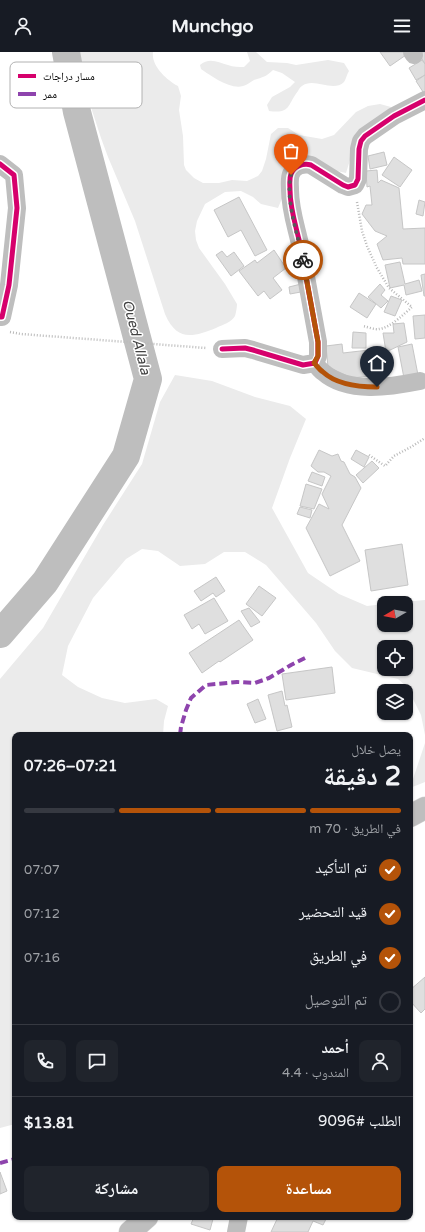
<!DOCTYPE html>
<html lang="ar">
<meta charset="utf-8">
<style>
:root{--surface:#171b24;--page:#20242c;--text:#f1f3f6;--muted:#9ea1a6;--line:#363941;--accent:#b45309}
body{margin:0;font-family:"Varela Round","Noto Naskh Arabic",sans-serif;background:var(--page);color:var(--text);direction:rtl;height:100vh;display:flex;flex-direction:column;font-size:15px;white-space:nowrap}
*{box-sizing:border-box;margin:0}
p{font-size:13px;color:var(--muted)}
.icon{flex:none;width:22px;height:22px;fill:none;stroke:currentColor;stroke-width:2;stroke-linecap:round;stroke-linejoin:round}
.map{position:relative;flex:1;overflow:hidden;direction:ltr}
.sheet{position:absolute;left:12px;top:680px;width:401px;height:488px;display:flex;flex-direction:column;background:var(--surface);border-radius:8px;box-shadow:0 1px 3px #0004;direction:rtl}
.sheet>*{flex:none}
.needle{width:26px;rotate:260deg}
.fabs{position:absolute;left:377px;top:544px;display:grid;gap:8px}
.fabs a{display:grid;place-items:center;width:36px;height:36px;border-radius:8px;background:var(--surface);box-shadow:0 1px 3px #0004;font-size:20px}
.pin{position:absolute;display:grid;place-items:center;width:34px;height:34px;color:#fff;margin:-41px -17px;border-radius:50% 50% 50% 0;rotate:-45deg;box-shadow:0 0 4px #0007}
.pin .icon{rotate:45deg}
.courier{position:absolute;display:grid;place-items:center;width:40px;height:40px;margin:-20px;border:3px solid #b45309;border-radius:50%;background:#fff;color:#222;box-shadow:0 1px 5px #0007}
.head em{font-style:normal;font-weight:800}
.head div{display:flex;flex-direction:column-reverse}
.head{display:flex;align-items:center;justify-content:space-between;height:68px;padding:0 12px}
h1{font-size:26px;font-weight:800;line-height:30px}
.bar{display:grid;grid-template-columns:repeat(4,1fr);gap:6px 4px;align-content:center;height:48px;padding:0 12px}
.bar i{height:5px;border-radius:3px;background:var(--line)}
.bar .on{background:var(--accent)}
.bar p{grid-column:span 4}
.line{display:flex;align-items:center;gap:10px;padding:0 12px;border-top:1px solid var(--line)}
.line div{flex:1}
.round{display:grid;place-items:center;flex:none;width:42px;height:42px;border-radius:8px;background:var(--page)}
ol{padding:0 12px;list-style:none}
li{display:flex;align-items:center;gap:12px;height:44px}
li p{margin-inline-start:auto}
li .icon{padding:4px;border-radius:50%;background:var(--accent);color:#fff;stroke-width:4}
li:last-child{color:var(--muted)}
li i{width:22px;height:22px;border:2px solid var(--line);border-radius:50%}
.primary-button{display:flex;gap:8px;margin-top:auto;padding:8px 12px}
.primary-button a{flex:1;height:46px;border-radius:8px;background:var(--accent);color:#fff;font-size:16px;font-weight:800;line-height:46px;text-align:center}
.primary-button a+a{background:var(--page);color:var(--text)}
header{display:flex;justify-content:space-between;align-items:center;height:52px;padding:0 12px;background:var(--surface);font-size:18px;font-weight:800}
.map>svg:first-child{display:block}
.green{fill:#ebebeb;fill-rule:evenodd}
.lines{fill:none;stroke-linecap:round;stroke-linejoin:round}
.river{stroke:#bebebe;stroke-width:28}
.building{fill:#dfdfdf;stroke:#c6c6c6}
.primary-casing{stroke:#dbdbdb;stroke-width:23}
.path{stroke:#b9b9b9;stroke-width:2.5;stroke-dasharray:1 2;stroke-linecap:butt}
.street{stroke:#bebebe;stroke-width:18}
.primary{stroke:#bebebe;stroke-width:22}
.quiet{stroke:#8e44ad;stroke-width:4;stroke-dasharray:8 4;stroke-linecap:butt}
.cycleway-casing{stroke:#fff;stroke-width:8}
.cycleway{stroke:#d6006c;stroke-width:5}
.done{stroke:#595959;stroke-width:4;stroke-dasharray:0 7.2}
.route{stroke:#b45309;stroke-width:5}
.labels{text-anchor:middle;stroke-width:3;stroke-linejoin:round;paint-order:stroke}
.water-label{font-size:14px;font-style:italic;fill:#434343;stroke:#fff}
.key{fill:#fff;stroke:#b2b2b2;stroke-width:1}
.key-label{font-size:11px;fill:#000}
</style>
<header><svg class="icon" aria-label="menu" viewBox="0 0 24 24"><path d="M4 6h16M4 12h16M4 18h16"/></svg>Munchgo<svg class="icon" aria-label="person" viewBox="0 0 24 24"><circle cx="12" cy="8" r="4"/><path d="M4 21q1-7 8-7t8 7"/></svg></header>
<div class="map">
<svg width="425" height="1180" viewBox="0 0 425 1180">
<rect width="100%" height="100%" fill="#fff"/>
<g class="green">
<path d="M76 0H153C151 14 167 28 178 34L181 44 179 58 183 84 184 113 186 118 194 126 203 131H219L232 128 247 129 258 124 262 119 266 107 271 82 278 76H288L299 83 322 87 334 83 356 60 368 54 380 52 391 55 389 61 350 108 346 121 332 118 308 105 283 144 278 156 261 152 253 145 241 139 225 140 205 152 197 169 195 179 196 188 199 196 225 232 237 252C237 255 236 261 235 264 232 270 222 273 216 276 193 285 177 290 165 262L135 169 108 105 101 86 87 43Z"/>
<path d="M247 0H256L267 10 287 11 296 13 328 8 344 11 349 19C347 22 346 27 344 30 333 41 314 25 302 34 300 35 299 37 298 39 287 53 291 62 269 59L267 53 272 45 290 35 295 30 282 21 273 18C266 25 263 25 254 28 250 30 247 33 243 34 231 38 211 24 201 17L200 13C209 5 218 10 228 13 233 15 239 15 244 15L250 9Z"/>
<path d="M175 323 212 329 255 345 290 354 306 367 290 406 272 456 308 521 339 542 367 554 384 552V573H406V551H392L425 548V683L421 663 407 635 398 627 352 616 335 599 316 571 266 513 245 500H224L205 512 180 514 158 499 142 497 126 507 93 546 68 594 62 623 78 635 102 646 125 651 156 647 168 654 164 669 163 683H15V1072L0 1076V627L43 576 103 473 142 412 160 350ZM384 595H406V617H384Z"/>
<polygon points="425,691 425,730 410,736"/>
</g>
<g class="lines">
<polyline class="river" points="0,582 45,530 126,404 148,327 77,60 66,0"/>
</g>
<g class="building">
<polygon points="380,0 404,0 406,3 390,14"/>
<polygon points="418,0 425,0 425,12"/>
<polygon points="422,8 425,12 425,23 416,28 409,16"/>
<polygon points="425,23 425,43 416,29"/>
<polygon points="384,100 387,113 370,117 368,104"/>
<polygon points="394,105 412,118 400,135 382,123"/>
<polygon points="377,118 378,131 381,128 399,136 403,177 425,176 425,212 403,212 402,206 383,208 377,192 387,184 375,179 362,162 366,153 372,153 370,134 367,135 366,119"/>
<polygon points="239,145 267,198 255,204 241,178 228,185 214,158"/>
<polygon points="419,148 425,150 423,164 416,162"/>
<polygon points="274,198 286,216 273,226 282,238 270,247 264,239 258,244 239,219 255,208 257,211"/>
<polygon points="222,199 227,205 234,200 244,214 231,224 216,203"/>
<polygon points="400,210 405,232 419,228 422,239 406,243 404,233 390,236 385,213"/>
<polygon points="425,222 425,244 424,244 421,223"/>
<polygon points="305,231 306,239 290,242 289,235"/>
<polygon points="380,232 385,238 381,243 388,249 381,256 368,245"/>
<polygon points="359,241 376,252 367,266 350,255"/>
<polygon points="391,244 402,248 395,264 384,260"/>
<polygon points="425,263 425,286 415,287 413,264"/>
<polygon points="404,271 407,290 386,300 383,281 394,281 393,272"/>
<polygon points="353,280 366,281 366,296 352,296"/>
<polygon points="342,292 343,301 369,298 372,324 352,326 328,315 326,294"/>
<polygon points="412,292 418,323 404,326 398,295"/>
<polygon points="319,398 332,404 338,402 341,409 344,410 350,422 355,425 361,436 342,473 360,509 330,524 306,476 319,452 329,457 322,442 331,424 324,420 318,420 311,414"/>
<polygon points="356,398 369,405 364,415 351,407"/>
<polygon points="372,409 379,416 363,431 356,423"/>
<polygon points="312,420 325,425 322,434 308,429"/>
<polygon points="306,432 322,437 314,457 300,454"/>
<polygon points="300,455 312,458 310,466 297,462"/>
<polygon points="402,492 408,533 371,539 365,498"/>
<polygon points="216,525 225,539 216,545 213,541 201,549 194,539"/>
<polygon points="259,534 276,546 262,564 246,552"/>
<polygon points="214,546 228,569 205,582 199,572 192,577 184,563"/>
<polygon points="249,556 260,570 251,575 241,559"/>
<polygon points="239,568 253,588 220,610 219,609 202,621 189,601"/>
<polygon points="332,615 335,641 286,648 282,622"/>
<polygon points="282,639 285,654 287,653 292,675 277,679 268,643"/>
<polygon points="258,647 266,667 255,671 247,652"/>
<polygon points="425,925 425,957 421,961 410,949 410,938"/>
<polygon points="0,1120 7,1139 0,1142"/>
<polygon points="194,1165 208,1165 213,1167 210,1178 191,1172"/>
<polygon points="278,1165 327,1165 323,1173 313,1169 308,1180 271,1180"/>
</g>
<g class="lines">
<g class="primary-casing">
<g id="primary">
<polyline points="410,764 425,756"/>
<polyline points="130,1180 147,1165"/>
</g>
</g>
<g class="path">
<path d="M357 150 362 179 367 194 377 216 389 236 412 255C404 262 390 276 379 277 375 278 368 275 363 274"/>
<polyline points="10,280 21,282 206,296"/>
<polyline points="369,403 385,414 394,404 411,395 425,386"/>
</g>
<g class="street">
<polyline points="412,0 414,3"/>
<polyline points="0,112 14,123 17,156 9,233 2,265 0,265"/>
<path d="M222 297 245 296 253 298 303 313 315 311 318 304V290C312 257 306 225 300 192 296 174 290 157 290 138 290 133 289 127 291 122 294 114 303 111 311 113L343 133 348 135 355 133 358 127 359 97 361 89 365 84 394 64 425 48"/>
<path d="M315 311C317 314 320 318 323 320 348 342 390 335 420 329"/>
<polyline points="236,1180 239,1165"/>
</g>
<use href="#primary" class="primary"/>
<g class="quiet">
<polyline points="180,683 181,675 186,658 191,646 206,633 237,630 255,631 269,626 291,613 305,606"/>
<polyline points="0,1111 15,1107"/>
</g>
<g class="cycleway-casing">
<g id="cycleway">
<polyline points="0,112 14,123 17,156 9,233 2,265 0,265"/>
<path d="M222 297 245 296 253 298 303 313 315 311 318 304V290C312 257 306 225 300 192 296 174 290 157 290 138 290 133 289 127 291 122 294 114 303 111 311 113L343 133 348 135 355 133 358 127 359 97 361 89 365 84 394 64 425 48"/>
</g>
</g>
<use href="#cycleway" class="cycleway"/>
</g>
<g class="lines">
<path class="done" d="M291 123C285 147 298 183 303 208"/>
<path class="route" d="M303 208 318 290V304L314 311C317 314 320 318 323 320 337 333 359 335 377 335"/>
</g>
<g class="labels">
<g class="water-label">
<text transform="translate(137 285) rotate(76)" y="5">Oued Allala</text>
</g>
</g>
<rect x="10" y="10" width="132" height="46" rx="6" class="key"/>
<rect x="18" y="22" width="18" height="4" fill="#d6006c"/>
<rect x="18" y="40" width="18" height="4" fill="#8e44ad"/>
<g class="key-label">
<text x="43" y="28">مسار دراجات</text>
<text x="43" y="46">ممر</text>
</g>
</svg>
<div class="fabs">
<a><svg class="needle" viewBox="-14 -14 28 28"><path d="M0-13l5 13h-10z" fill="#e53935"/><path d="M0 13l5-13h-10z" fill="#9ea1a6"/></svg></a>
<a><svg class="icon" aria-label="locate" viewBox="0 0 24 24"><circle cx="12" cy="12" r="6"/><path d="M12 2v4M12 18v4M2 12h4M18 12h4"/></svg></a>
<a><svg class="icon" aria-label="layers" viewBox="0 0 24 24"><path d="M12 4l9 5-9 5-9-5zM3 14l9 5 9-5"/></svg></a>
</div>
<div class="pin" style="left:291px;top:123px;background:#ea580c"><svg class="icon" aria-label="bag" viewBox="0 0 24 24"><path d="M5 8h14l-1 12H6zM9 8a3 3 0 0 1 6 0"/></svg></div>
<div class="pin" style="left:377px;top:335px;background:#1f2937"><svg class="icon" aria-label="home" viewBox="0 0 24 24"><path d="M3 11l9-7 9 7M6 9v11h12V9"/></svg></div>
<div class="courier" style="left:303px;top:208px"><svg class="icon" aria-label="bike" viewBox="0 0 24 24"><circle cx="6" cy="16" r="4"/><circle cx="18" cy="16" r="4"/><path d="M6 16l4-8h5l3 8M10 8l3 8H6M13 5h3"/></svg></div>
<section class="sheet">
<div class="head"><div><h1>2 دقيقة</h1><p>يصل خلال</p></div><em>07:21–07:26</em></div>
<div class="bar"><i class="on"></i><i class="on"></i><i class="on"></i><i></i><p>في الطريق · 70 m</p></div>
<ol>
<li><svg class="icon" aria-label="check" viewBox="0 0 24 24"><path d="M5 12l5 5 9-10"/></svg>تم التأكيد<p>07:07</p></li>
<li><svg class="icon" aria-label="check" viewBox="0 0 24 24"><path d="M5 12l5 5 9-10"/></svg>قيد التحضير<p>07:12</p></li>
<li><svg class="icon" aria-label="check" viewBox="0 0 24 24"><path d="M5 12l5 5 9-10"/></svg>في الطريق<p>07:16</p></li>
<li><i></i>تم التوصيل</li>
</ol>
<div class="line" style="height:72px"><a class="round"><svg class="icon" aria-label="person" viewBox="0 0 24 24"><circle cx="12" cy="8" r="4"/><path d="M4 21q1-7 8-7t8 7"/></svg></a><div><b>أحمد</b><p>المندوب · 4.4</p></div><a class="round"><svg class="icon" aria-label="chat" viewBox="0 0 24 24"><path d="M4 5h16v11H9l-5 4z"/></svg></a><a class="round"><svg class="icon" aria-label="phone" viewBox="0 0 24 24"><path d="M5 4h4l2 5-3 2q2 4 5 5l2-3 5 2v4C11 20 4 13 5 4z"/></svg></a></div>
<div class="line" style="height:52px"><div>الطلب #9096</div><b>$13.81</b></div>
<div class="primary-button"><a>مساعدة</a><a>مشاركة</a></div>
</section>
</div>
